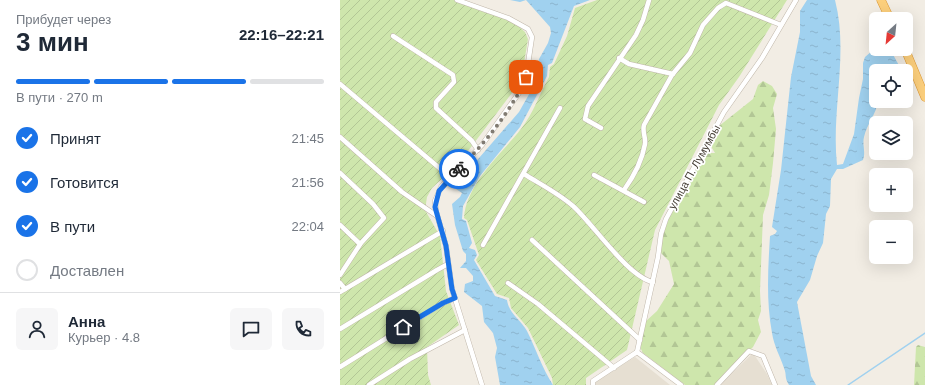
<!DOCTYPE html>
<html lang="ru">
<meta charset="utf-8">
<style>
:root{--surface:#fff;--page:#f6f6f7;--text:#1f2937;--muted:#747a83;--line:#e0e1e3;--accent:#1a73e8}
body{margin:0;font-family:Arial,sans-serif;background:var(--page);color:var(--text);height:100vh;display:flex;flex-direction:column;font-size:15px;white-space:nowrap}
*{box-sizing:border-box;margin:0}
p{font-size:13px;color:var(--muted)}
.icon{flex:none;width:22px;height:22px;fill:none;stroke:currentColor;stroke-width:2;stroke-linecap:round;stroke-linejoin:round}
.map{position:relative;flex:1;overflow:hidden}
.sheet{display:flex;flex-direction:column;background:var(--surface);width:340px}
.sheet>*{flex:none}
.needle{width:26px;rotate:207deg}
.controls{position:absolute;left:529px;top:12px;display:grid;gap:8px}
.controls a{display:grid;place-items:center;width:44px;height:44px;border-radius:6px;background:var(--surface);box-shadow:0 4px 16px #0002;font-size:20px}
.pin{position:absolute;display:grid;place-items:center;width:34px;height:34px;color:#fff;margin:-17px;border-radius:8px;box-shadow:0 2px 6px #0006}
.courier{position:absolute;display:grid;place-items:center;width:40px;height:40px;margin:-20px;border:3px solid #1a73e8;border-radius:50%;background:#fff;color:#222;box-shadow:0 1px 5px #0007}
.summary em{font-style:normal;font-weight:700}
.summary div{display:flex;flex-direction:column-reverse}
.summary{display:flex;align-items:center;justify-content:space-between;height:68px;padding:0 16px}
h1{font-size:26px;font-weight:700;line-height:30px}
.bar{display:grid;grid-template-columns:repeat(4,1fr);gap:6px 4px;align-content:center;height:48px;padding:0 16px}
.bar i{height:5px;border-radius:3px;background:var(--line)}
.bar .active{background:var(--accent)}
.bar p{grid-column:span 4}
.line{display:flex;align-items:center;gap:10px;padding:0 16px;border-top:1px solid var(--line)}
.line div{flex:1}
.round{display:grid;place-items:center;flex:none;width:42px;height:42px;border-radius:6px;background:var(--page)}
ol{padding:0 16px;list-style:none}
li{display:flex;align-items:center;gap:12px;height:44px}
li p{margin-inline-start:auto}
li .icon{padding:4px;border-radius:50%;background:var(--accent);color:#fff;stroke-width:4}
li:last-child{color:var(--muted)}
li i{width:22px;height:22px;border:2px solid var(--line);border-radius:50%}
main{display:flex;flex:1;min-height:0}
.map>svg:first-child{display:block}
.residential{fill:#e6dfd2}
.forest{fill:url(#forest-firs)}
.garden{fill:url(#garden-furrows)}
.water{fill:url(#water-ripples)}
.lines{fill:none;stroke-linecap:round;stroke-linejoin:round}
.stream{stroke:#a0d1ef;stroke-width:1.5}
.minor-casing{stroke:#c0b7aa;stroke-width:5.5}
.trunk-casing{stroke:#db9735;stroke-width:9}
.minor{stroke:#fff;stroke-width:4.5}
.trunk{stroke:#fccf7c;stroke-width:8}
.done{stroke:#817b72;stroke-width:4;stroke-dasharray:0 7.2}
.route{stroke:#1a73e8;stroke-width:5}
.labels{text-anchor:middle;stroke-width:3.5;stroke-linejoin:round;paint-order:stroke}
.street-label{font-size:11px;fill:#443d34;stroke:#fff}
</style>
<main>
<section class="sheet">
<div class="summary"><div><h1>3 мин</h1><p>Прибудет через</p></div><em>22:16–22:21</em></div>
<div class="bar"><i class="active"></i><i class="active"></i><i class="active"></i><i></i><p>В пути · 270 m</p></div>
<ol>
<li><svg class="icon" aria-label="check" viewBox="0 0 24 24"><path d="M5 12l5 5 9-10"/></svg>Принят<p>21:45</p></li>
<li><svg class="icon" aria-label="check" viewBox="0 0 24 24"><path d="M5 12l5 5 9-10"/></svg>Готовится<p>21:56</p></li>
<li><svg class="icon" aria-label="check" viewBox="0 0 24 24"><path d="M5 12l5 5 9-10"/></svg>В пути<p>22:04</p></li>
<li><i></i>Доставлен</li>
</ol>
<div class="line" style="height:72px"><a class="round"><svg class="icon" aria-label="person" viewBox="0 0 24 24"><circle cx="12" cy="8" r="4"/><path d="M4 21q1-7 8-7t8 7"/></svg></a><div><b>Анна</b><p>Курьер · 4.8</p></div><a class="round"><svg class="icon" aria-label="chat" viewBox="0 0 24 24"><path d="M4 5h16v11H9l-5 4z"/></svg></a><a class="round"><svg class="icon" aria-label="phone" viewBox="0 0 24 24"><path d="M5 4h4l2 5-3 2q2 4 5 5l2-3 5 2v4C11 20 4 13 5 4z"/></svg></a></div>
</section>
<div class="map">
<svg width="585" height="385" viewBox="0 0 585 385">
<defs>
<pattern id="forest-firs" width="22" height="20" patternUnits="userSpaceOnUse"><rect width="22" height="20" fill="#cee6ac"/><path d="M5 1l3.5 6h-7zM16 11l3.5 6h-7z" fill="#b2c695"/></pattern>
<pattern id="garden-furrows" width="10" height="10" patternUnits="userSpaceOnUse"><rect width="10" height="10" fill="#cee6ac"/><path d="M-1 1l2-2M0 10L10 0M9 11l2-2" fill="none" stroke="#b2c695"/></pattern>
<pattern id="water-ripples" width="26" height="14" patternUnits="userSpaceOnUse"><rect width="26" height="14" fill="#a0d1ef"/><path d="M2 4q2-2 4 0t4 0M15 11q2-2 4 0t4 0" fill="none" stroke="#8bb4ce"/></pattern>
</defs>
<rect width="100%" height="100%" fill="#f2ede4"/>
<g class="residential">
<polygon points="413,353 427,374 432,385 380,385"/>
<polygon points="295,357 330,385 255,385 255,382"/>
</g>
<g class="forest">
<path d="M423 81 432 86 437 94 433 108 436 129 433 163 429 195 423 215 420 291 421 311 418 320 421 332 413 347 376 385H345L303 353 300 347 305 322 317 311 334 284 329 261 320 252C324 216 347 184 364 153H375L369 143 379 126 413 99 418 85Z"/>
<polygon points="578,345 585,347 585,385 574,385 576,347"/>
</g>
<g class="garden">
<polygon points="0,0 117,0 174,22 185,32 188,39 183,69 175,89 119,163 92,188 87,197 85,210 100,236 106,291 119,325 87,347 88,375 91,385 0,385"/>
<path d="M257 0H447L399 77 379 105 315 230 287 350 246 378V385H213L212 378 188 328 171 308 169 298 157 294 136 260 139 255 127 220 124 218C126 184 161 154 181 129 193 114 200 93 209 77L210 67 214 64 227 36 235 8Z"/>
</g>
<g class="water">
<path d="M170 0H250L234 6 212 63 208 65 207 76 180 127 140 176 123 206 122 219 126 221 132 243 129 248 135 250 137 255 134 260 155 296 167 300C169 314 181 320 187 331 196 349 202 368 213 385H160L155 357 157 348 153 333 144 322 142 306 124 292 125 284 133 281V276L126 268H120L126 261V254L123 251 115 225 112 204 120 197 122 193 116 189 114 181 121 178 125 182 128 179 126 173 179 112 192 89 199 59 208 43 211 33 210 27 186 0 180 2Z"/>
<path d="M467 0H495C509 54 491 110 497 165L503 164 514 134 519 98 523 79V63L525 57 532 51 536 40V49H550L562 71H536V101H538C536 115 527 124 524 137 522 145 526 152 523 160L503 169H497L491 179 490 206 486 214 483 243 477 256 470 280 457 302 471 376 476 385H449C444 377 447 375 444 368 440 356 434 346 432 333 426 301 428 269 430 236L435 234 437 231 432 227 441 170 451 77 460 32V11Z"/>
</g>
<g class="lines">
<polyline class="stream" points="508,385 585,333"/>
<g class="minor-casing">
<g id="minor">
<polyline points="117,0 168,18 188,29 192,37 186,77 181,90 142,145 101,187 95,201 96,211 106,246 112,289 142,385"/>
<polyline points="53,36 113,75 114,82 96,102 96,108 132,141 138,150"/>
<polyline points="279,58 289,64 333,74"/>
<polyline points="0,84 110,177"/>
<polyline points="261,128 245,119 248,106 296,35 303,20 309,0"/>
<polyline points="0,137 62,192 97,216"/>
<polyline points="0,173 33,204 44,218 21,243 0,275"/>
<path d="M184 174C200 184 218 193 233 206 254 225 288 277 313 282"/>
<polyline points="254,175 304,202"/>
<path d="M284 190C294 176 302 161 305 144 306 137 302 132 304 125L332 75 350 53 363 25 378 8 386 3 441 25"/>
<polyline points="0,225 20,244"/>
<polyline points="192,240 300,340"/>
<polyline points="143,245 220,108"/>
<polyline points="0,283 5,289"/>
<polyline points="168,283 198,304 274,368"/>
<polyline points="0,292 103,231"/>
<polyline points="0,329 97,270 108,264"/>
<polyline points="0,367 103,303 115,298"/>
<polyline points="29,385 70,359 125,330"/>
<polyline points="253,385 253,381 297,352"/>
<polyline points="341,385 297,352 318,257 321,234 326,219 384,112 422,58 456,0"/>
<polyline points="377,385 409,351 423,356 435,385"/>
</g>
</g>
<g class="trunk-casing">
<g id="trunk">
<polyline points="541,0 550,19"/>
<polyline points="565,49 585,97"/>
</g>
</g>
<use href="#minor" class="minor"/>
<use href="#trunk" class="trunk"/>
</g>
<g class="lines">
<path class="done" d="M119 169C138 150 155 130 170 107 176 97 183 88 186 77"/>
<polyline class="route" points="63,327 103,303 115,298 112,289 106,246 95,207 99,191 119,169"/>
</g>
<g class="labels">
<g class="street-label">
<text transform="translate(354 167) rotate(-61)" y="4">улица П. Лумумбы</text>
</g>
</g>
</svg>
<div class="controls">
<a><svg class="needle" viewBox="-14 -14 28 28"><path d="M0-13l5 13h-10z" fill="#e53935"/><path d="M0 13l5-13h-10z" fill="#747a83"/></svg></a>
<a><svg class="icon" aria-label="locate" viewBox="0 0 24 24"><circle cx="12" cy="12" r="6"/><path d="M12 2v4M12 18v4M2 12h4M18 12h4"/></svg></a>
<a><svg class="icon" aria-label="layers" viewBox="0 0 24 24"><path d="M12 4l9 5-9 5-9-5zM3 14l9 5 9-5"/></svg></a>
<a>+</a>
<a>−</a>
</div>
<div class="pin" style="left:186px;top:77px;background:#ea580c"><svg class="icon" aria-label="bag" viewBox="0 0 24 24"><path d="M5 8h14l-1 12H6zM9 8a3 3 0 0 1 6 0"/></svg></div>
<div class="pin" style="left:63px;top:327px;background:#1f2937"><svg class="icon" aria-label="home" viewBox="0 0 24 24"><path d="M3 11l9-7 9 7M6 9v11h12V9"/></svg></div>
<div class="courier" style="left:119px;top:169px"><svg class="icon" aria-label="bike" viewBox="0 0 24 24"><circle cx="6" cy="16" r="4"/><circle cx="18" cy="16" r="4"/><path d="M6 16l4-8h5l3 8M10 8l3 8H6M13 5h3"/></svg></div>
</div>
</main>
